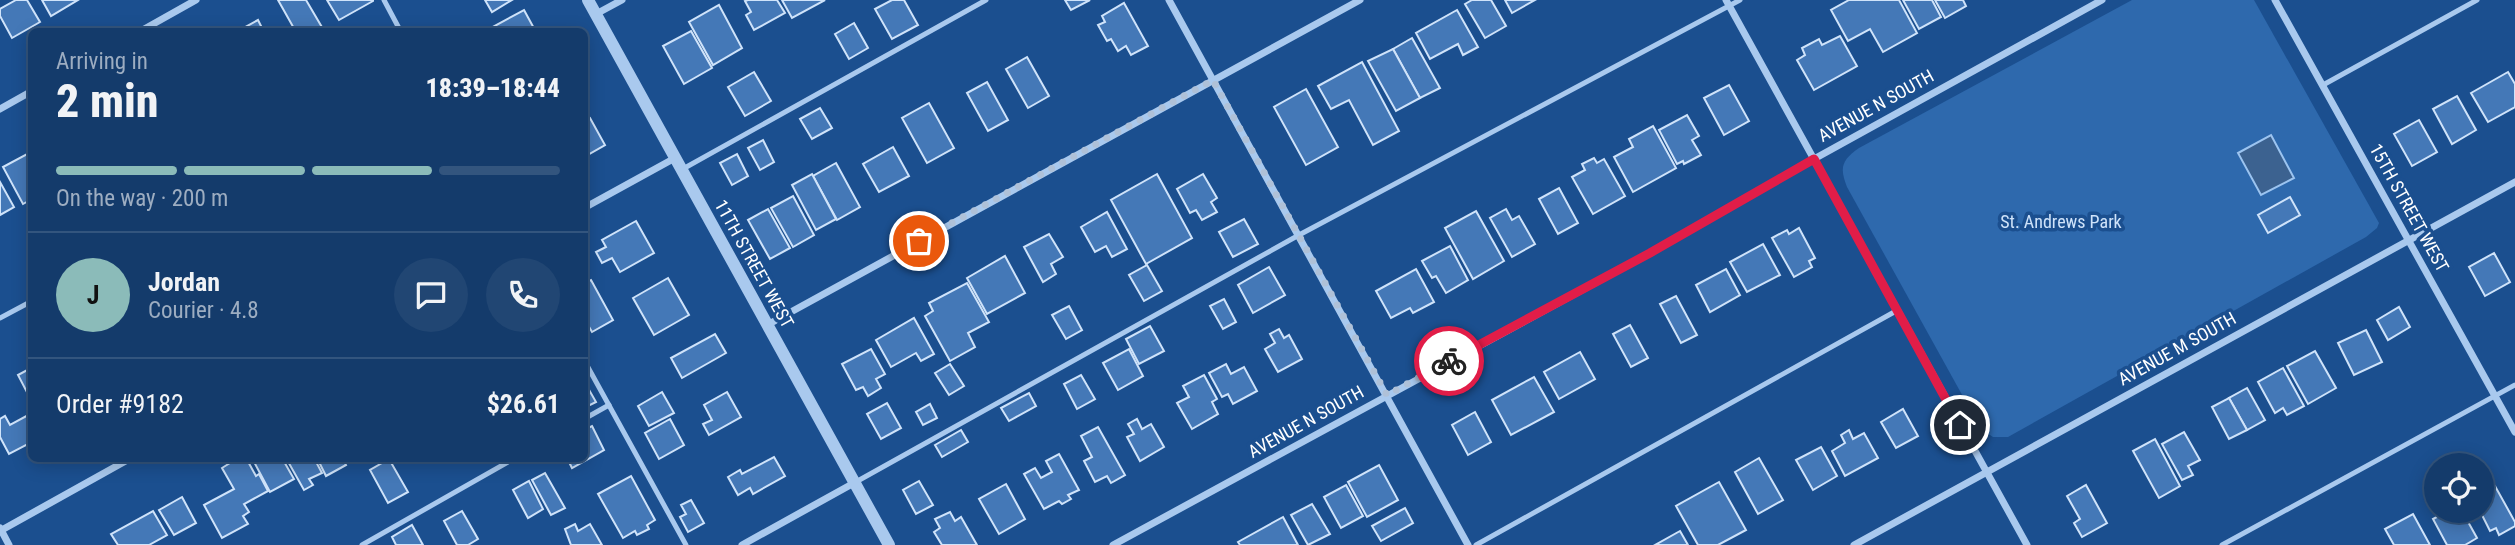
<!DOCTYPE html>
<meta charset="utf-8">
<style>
:root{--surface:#143b6b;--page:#214673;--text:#f1f3f6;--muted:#9dadc1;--line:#33557e;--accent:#8bbbb9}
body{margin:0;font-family:"Roboto Condensed",sans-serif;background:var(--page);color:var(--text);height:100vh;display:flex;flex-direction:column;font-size:26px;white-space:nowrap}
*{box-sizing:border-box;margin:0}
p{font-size:23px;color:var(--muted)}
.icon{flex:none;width:38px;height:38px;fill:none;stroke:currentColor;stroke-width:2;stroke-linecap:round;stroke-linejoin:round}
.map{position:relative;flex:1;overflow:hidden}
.drawer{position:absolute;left:28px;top:28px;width:560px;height:434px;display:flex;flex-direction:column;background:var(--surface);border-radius:10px;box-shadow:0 4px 18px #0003,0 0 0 2px var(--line)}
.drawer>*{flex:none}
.buttons{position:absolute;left:2424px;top:453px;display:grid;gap:14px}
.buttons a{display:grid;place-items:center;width:70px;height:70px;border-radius:50%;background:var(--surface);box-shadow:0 4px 18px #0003,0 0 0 2px var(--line);font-size:35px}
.pin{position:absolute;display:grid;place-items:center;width:60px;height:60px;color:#fff;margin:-30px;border:4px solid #fff;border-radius:50%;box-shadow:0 2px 7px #0007}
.courier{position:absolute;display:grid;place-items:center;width:70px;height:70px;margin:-35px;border:5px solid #e11d48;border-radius:50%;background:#fff;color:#222;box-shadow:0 2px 9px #0007}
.headline em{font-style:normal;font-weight:800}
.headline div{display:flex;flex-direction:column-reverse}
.headline{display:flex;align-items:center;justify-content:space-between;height:119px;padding:0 28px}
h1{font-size:46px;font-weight:800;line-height:52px}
.bar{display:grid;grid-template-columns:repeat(4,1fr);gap:10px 7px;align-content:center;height:84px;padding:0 28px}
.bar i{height:9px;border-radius:5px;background:var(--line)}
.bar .selected{background:var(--accent)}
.bar p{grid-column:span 4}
.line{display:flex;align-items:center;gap:18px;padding:0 28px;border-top:2px solid var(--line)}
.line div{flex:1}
.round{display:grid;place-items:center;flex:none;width:74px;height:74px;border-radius:37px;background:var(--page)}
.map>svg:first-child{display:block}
.green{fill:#2e69ad}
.water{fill:#3c6290;stroke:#9cc4f0;stroke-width:2}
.building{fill:#4478b7;stroke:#cfe3fa;stroke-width:2}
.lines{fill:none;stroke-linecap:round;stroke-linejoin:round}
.service{stroke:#a9c9ee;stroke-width:5}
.minor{stroke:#a9c9ee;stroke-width:7}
.tertiary{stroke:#a9c9ee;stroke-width:12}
.done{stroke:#afc1d8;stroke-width:7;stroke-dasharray:0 12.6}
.route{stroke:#e11d48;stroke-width:9}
.labels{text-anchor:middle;stroke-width:7;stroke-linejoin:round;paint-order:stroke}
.street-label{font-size:18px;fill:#fff;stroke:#1b4f8f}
.park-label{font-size:18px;fill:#cfe3fa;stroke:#1b4f8f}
</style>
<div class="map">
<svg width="2515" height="545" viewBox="0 0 2515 545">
<rect width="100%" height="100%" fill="#1b4f8f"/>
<path class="green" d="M2132 0H2254L2379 223 2377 228 2366 237 2008 437H1993L1981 429 1847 187C1839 167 1842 160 1859 148Z"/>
<polygon class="water" points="2271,135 2294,178 2261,195 2238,153"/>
<g class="building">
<polygon points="16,0 27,0 40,22 12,38 0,16 0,9"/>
<polygon points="42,0 78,0 51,16"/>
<polygon points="278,0 306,0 323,29 318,32 296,32"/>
<polygon points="327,0 373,0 373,1 339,20"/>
<polygon points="485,0 512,0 492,12"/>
<polygon points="748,0 777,0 785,13 754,30 746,15 751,12 745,1"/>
<polygon points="782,0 825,0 792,18"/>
<polygon points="892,0 904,0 918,25 892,39 875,9"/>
<polygon points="1065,0 1090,0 1071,10"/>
<polygon points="1472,0 1491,0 1506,26 1485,38 1465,4"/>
<polygon points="1505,0 1535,0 1512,13"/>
<polygon points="1849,0 1899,0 1917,33 1883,52 1870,29 1848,41 1831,10"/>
<polygon points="1903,0 1932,0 1941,17 1919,29"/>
<polygon points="1935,0 1963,0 1966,6 1945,18"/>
<polygon points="1124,3 1148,46 1131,55 1126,46 1118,51 1111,39 1107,41 1098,25 1105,22 1102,16"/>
<polygon points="719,5 742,48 713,65 689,22"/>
<polygon points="524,10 536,32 490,32 489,29"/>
<polygon points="1457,10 1478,47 1463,55 1458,44 1430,59 1416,33"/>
<polygon points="258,20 264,32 239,32 238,31"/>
<polygon points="854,23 868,48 849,59 835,34"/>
<polygon points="691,31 712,68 684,84 663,46"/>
<polygon points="1840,36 1857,66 1814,90 1797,60 1805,55 1802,48 1819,39 1822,45"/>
<polygon points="1412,38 1440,88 1420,98 1393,49"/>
<polygon points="1393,49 1420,98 1396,111 1368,61"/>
<polygon points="1027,57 1049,96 1028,108 1006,69"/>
<polygon points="1362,62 1399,131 1373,145 1349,100 1331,109 1318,86"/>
<polygon points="754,72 771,101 745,116 728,87"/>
<polygon points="2508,72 2515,84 2515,107 2488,122 2471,93"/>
<polygon points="987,82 1008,120 988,131 967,93"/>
<polygon points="1729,85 1749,121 1724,135 1704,98"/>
<polygon points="1306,89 1338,147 1306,165 1274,107"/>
<polygon points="2457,96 2476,130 2452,144 2433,109"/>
<polygon points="929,103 954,148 927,163 902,118"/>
<polygon points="820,108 832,128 812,139 800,119"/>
<polygon points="1687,115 1699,136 1692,140 1701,155 1684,164 1683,161 1677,164 1659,130"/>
<polygon points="590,118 605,145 584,157 584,121"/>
<polygon points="2419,120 2437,152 2412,166 2394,134"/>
<polygon points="1653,126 1676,168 1633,192 1614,157 1633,147 1629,139"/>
<polygon points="763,140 774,162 760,170 748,148"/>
<polygon points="893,147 909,176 879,192 863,164"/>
<polygon points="29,153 32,157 32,199 23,204 3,167"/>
<polygon points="737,154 748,176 732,185 720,163"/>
<polygon points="1594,158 1597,163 1604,159 1625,196 1593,214 1572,177 1585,170 1582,164"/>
<polygon points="836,163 860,207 837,220 813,176"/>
<polygon points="812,174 836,219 816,230 792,185"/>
<polygon points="1157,174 1192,238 1146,264 1111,200"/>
<polygon points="1203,174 1217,198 1211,202 1217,212 1202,220 1196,210 1190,213 1177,189"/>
<polygon points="0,182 14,207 0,215"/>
<polygon points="1559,188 1578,223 1558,234 1539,199"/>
<polygon points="793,196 814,235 793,247 771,208"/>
<polygon points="2290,197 2300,215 2268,233 2258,215"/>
<polygon points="768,209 790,248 770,259 748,220"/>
<polygon points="1506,209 1512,220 1519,216 1535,244 1512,257 1490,218"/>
<polygon points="1476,211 1504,261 1473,279 1445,228"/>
<polygon points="1107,212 1127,249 1112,257 1106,246 1095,252 1081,227"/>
<polygon points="1244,219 1258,244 1233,257 1219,232"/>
<polygon points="636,221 654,253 620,272 612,258 602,263 596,252 606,247 602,240"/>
<polygon points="1799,228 1815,258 1809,261 1812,267 1794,277 1772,238 1787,230 1789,234"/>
<polygon points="1049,234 1063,257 1051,264 1056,274 1043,282 1024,247"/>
<polygon points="1763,244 1780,275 1747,292 1730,262"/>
<polygon points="1450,246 1468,280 1446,293 1436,276 1432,278 1422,261"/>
<polygon points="2494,253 2510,282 2485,296 2469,267"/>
<polygon points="1005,256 1025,293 987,314 967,278"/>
<polygon points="1147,265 1162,291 1144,301 1129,275"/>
<polygon points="1269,267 1285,295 1253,313 1238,285"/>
<polygon points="1416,269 1434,302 1413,313 1410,308 1391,318 1376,291"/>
<polygon points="1726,269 1740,295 1710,312 1696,285"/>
<polygon points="668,278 689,315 654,335 633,298"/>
<polygon points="591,280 613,320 592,332 584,318 584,284"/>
<polygon points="967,283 989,322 968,333 975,347 950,361 925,316 933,311 929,303"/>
<polygon points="1676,296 1697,335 1681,343 1660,304"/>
<polygon points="1224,299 1236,322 1223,329 1210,306"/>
<polygon points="1069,306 1082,330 1066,339 1052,315"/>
<polygon points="2399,307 2410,327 2388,340 2377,320"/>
<polygon points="914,318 934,354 921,361 916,353 891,367 876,340"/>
<polygon points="1630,325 1648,358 1631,367 1613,334"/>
<polygon points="1150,326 1164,351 1139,364 1126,339"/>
<polygon points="1279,329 1284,338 1289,335 1302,359 1278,372 1265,349 1275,343 1270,334"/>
<polygon points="2366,330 2382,362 2354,375 2338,343"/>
<polygon points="715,334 726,353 682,378 671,358"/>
<polygon points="871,349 885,374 876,379 881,388 868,396 863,387 856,390 842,364"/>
<polygon points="1129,349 1143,376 1118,390 1103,363"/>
<polygon points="2315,351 2336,388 2308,404 2287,366"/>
<polygon points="1580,352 1595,379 1559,399 1544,372"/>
<polygon points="950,364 964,386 949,395 935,373"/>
<polygon points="1226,364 1231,374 1244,367 1257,391 1233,404 1228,394 1222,397 1209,373"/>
<polygon points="31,368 32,369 31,400 18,375"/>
<polygon points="2283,368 2304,406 2287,415 2283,408 2275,413 2258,382"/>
<polygon points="1081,375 1095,399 1077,409 1064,384"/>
<polygon points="1204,375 1217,399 1212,402 1218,414 1192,429 1177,403 1189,397 1183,386"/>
<polygon points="1534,377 1554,412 1511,435 1492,400"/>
<polygon points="584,381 596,402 584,408"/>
<polygon points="2247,388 2265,420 2247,430 2229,398"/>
<polygon points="662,392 674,413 649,426 638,406"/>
<polygon points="727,392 741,417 709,435 703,424 712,420 704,405"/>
<polygon points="1029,393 1036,406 1009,421 1001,408"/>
<polygon points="2229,398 2247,430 2229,439 2212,407"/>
<polygon points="887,403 901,428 881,439 867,414"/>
<polygon points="930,404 937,418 923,425 916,412"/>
<polygon points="1903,409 1918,436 1896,448 1881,422"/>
<polygon points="1475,412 1491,442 1468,455 1452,425"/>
<polygon points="32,413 32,442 9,454 0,437 0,419 5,416 10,425"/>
<polygon points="670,419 684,445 659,459 645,433"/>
<polygon points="1137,419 1142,429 1151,424 1164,447 1140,461 1127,437 1134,434 1128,424"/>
<polygon points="592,426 604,450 572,468 567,458 584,458 584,430"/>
<polygon points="1098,427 1125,475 1111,483 1107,476 1095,482 1084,461 1092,457 1081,436"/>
<polygon points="961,430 968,442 942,457 935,445"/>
<polygon points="1849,430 1853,439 1864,433 1878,458 1845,476 1832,451 1845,443 1841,435"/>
<polygon points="2184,432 2200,460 2188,466 2193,475 2182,480 2162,444"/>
<polygon points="2155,439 2180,486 2159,498 2133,451"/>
<polygon points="1821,447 1837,476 1813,490 1796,460"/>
<polygon points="1059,454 1079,490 1068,495 1071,499 1062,504 1059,501 1044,509 1024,474 1035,468 1041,478 1052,472 1046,461"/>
<polygon points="774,457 785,476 753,494 750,488 738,495 728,477 740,470 742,474"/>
<polygon points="238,458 246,458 256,476 259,474 268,491 244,504 249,512 243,516 248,524 222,538 204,505 234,489 222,468"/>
<polygon points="252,458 282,458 294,479 270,492"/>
<polygon points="286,458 314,458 322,473 309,479 313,485 304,490"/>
<polygon points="317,458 342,458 346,465 326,476"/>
<polygon points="1759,458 1783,500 1758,514 1735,472"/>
<polygon points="389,459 408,492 388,503 370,470"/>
<polygon points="1379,465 1398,500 1367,517 1348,482"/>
<polygon points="545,473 565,508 551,515 532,480"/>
<polygon points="631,476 655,520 647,525 649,529 637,535 635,531 623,538 598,494"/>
<polygon points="529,481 543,509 528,518 513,490"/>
<polygon points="919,481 933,505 916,514 903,490"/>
<polygon points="1719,482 1746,530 1718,545 1698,545 1676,506"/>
<polygon points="2484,482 2489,489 2495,486 2515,522 2515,526 2499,535 2496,528 2490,531 2480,511 2482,511 2482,483"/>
<polygon points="1006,484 1025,519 999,534 979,499"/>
<polygon points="1346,485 1363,516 1341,528 1324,497"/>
<polygon points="2086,485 2107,523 2082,537 2074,523 2080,519 2067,496"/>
<polygon points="182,497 196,523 174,535 159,510"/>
<polygon points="691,500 704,523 688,532 680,517 686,514 681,505"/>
<polygon points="1312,504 1330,534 1308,545 1291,515"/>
<polygon points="1405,508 1413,523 1381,541 1372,526"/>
<polygon points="153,511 167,535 149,545 118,545 111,534"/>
<polygon points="462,511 478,539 468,545 457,545 444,521"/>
<polygon points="2448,511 2462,511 2477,538 2465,545 2447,545 2433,519"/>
<polygon points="950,512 955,521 961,517 977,545 942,545 934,532 940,528 935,519"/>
<polygon points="2413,514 2430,545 2394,545 2385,529"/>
<polygon points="1283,517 1298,545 1240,545 1238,542"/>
<polygon points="575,524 578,531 590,524 602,545 571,545 565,529"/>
<polygon points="412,525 423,545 396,545 392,537"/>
<polygon points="1680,531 1688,545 1655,545"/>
</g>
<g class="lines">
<g class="service">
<polyline points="384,0 401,32"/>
<polyline points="2323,85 2477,0"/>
<polyline points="681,170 986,0"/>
<polyline points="0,318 32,301"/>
<polyline points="584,360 686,545"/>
<polyline points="584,419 609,405"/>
<polyline points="854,483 1299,235 1740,0"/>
<polyline points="362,545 515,458"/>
<polyline points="1476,545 1896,311"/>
<polyline points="2222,545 2515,385"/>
</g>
<g class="minor">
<polyline points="1169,0 1468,545"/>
<polyline points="1726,0 2027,545"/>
<polyline points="2275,0 2515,432"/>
<polyline points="596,14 622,0"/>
<polyline points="139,32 196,0"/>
<polyline points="0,109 32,91"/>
<polyline points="584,208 675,158"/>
<polyline points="769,324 1360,0"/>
<polyline points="0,528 9,545"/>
<polyline points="0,531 131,458"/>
<polyline points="742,545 854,483"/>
<polyline points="1113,545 1650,253 1814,159 2102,0"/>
<polyline points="1854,545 2515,182"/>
</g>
<polyline class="tertiary" points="588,0 889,545"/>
</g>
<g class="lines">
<polyline class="done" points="919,241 1213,80 1387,395 1449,361"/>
<polyline class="route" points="1449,361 1650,253 1814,159 1960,425"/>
</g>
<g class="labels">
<g class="street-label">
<text transform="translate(1876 106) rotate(-29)" y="6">AVENUE N SOUTH</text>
<text transform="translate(2409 208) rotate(61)" y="6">15TH STREET WEST</text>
<text transform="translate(754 264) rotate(61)" y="6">11TH STREET WEST</text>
<text transform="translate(2177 349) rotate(-29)" y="6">AVENUE M SOUTH</text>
<text transform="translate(1306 422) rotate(-29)" y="6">AVENUE N SOUTH</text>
</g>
<g class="park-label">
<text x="2061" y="228">St. Andrews Park</text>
</g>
</g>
</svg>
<div class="buttons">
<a><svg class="icon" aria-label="locate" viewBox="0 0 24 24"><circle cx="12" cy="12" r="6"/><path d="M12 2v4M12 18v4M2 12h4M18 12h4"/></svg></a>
</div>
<div class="pin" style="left:919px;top:241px;background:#ea580c"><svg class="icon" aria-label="bag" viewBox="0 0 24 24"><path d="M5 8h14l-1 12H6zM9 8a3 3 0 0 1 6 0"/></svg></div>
<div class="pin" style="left:1960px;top:425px;background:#1f2937"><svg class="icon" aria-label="home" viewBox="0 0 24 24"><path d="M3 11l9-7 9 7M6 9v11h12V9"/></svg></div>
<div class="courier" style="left:1449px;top:361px"><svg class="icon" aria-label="bike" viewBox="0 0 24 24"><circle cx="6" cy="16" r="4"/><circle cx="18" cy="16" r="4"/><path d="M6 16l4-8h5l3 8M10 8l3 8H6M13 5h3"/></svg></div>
<section class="drawer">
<div class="headline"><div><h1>2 min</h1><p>Arriving in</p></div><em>18:39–18:44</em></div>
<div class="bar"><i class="selected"></i><i class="selected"></i><i class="selected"></i><i></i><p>On the way · 200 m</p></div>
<div class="line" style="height:126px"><b class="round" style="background:var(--accent);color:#111">J</b><div><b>Jordan</b><p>Courier · 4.8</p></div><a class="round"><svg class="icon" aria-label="chat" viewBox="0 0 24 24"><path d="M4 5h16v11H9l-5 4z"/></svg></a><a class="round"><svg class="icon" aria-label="phone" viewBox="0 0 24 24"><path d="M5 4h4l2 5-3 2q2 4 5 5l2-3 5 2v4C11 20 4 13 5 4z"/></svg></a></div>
<div class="line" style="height:91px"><div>Order #9182</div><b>$26.61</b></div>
</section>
</div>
